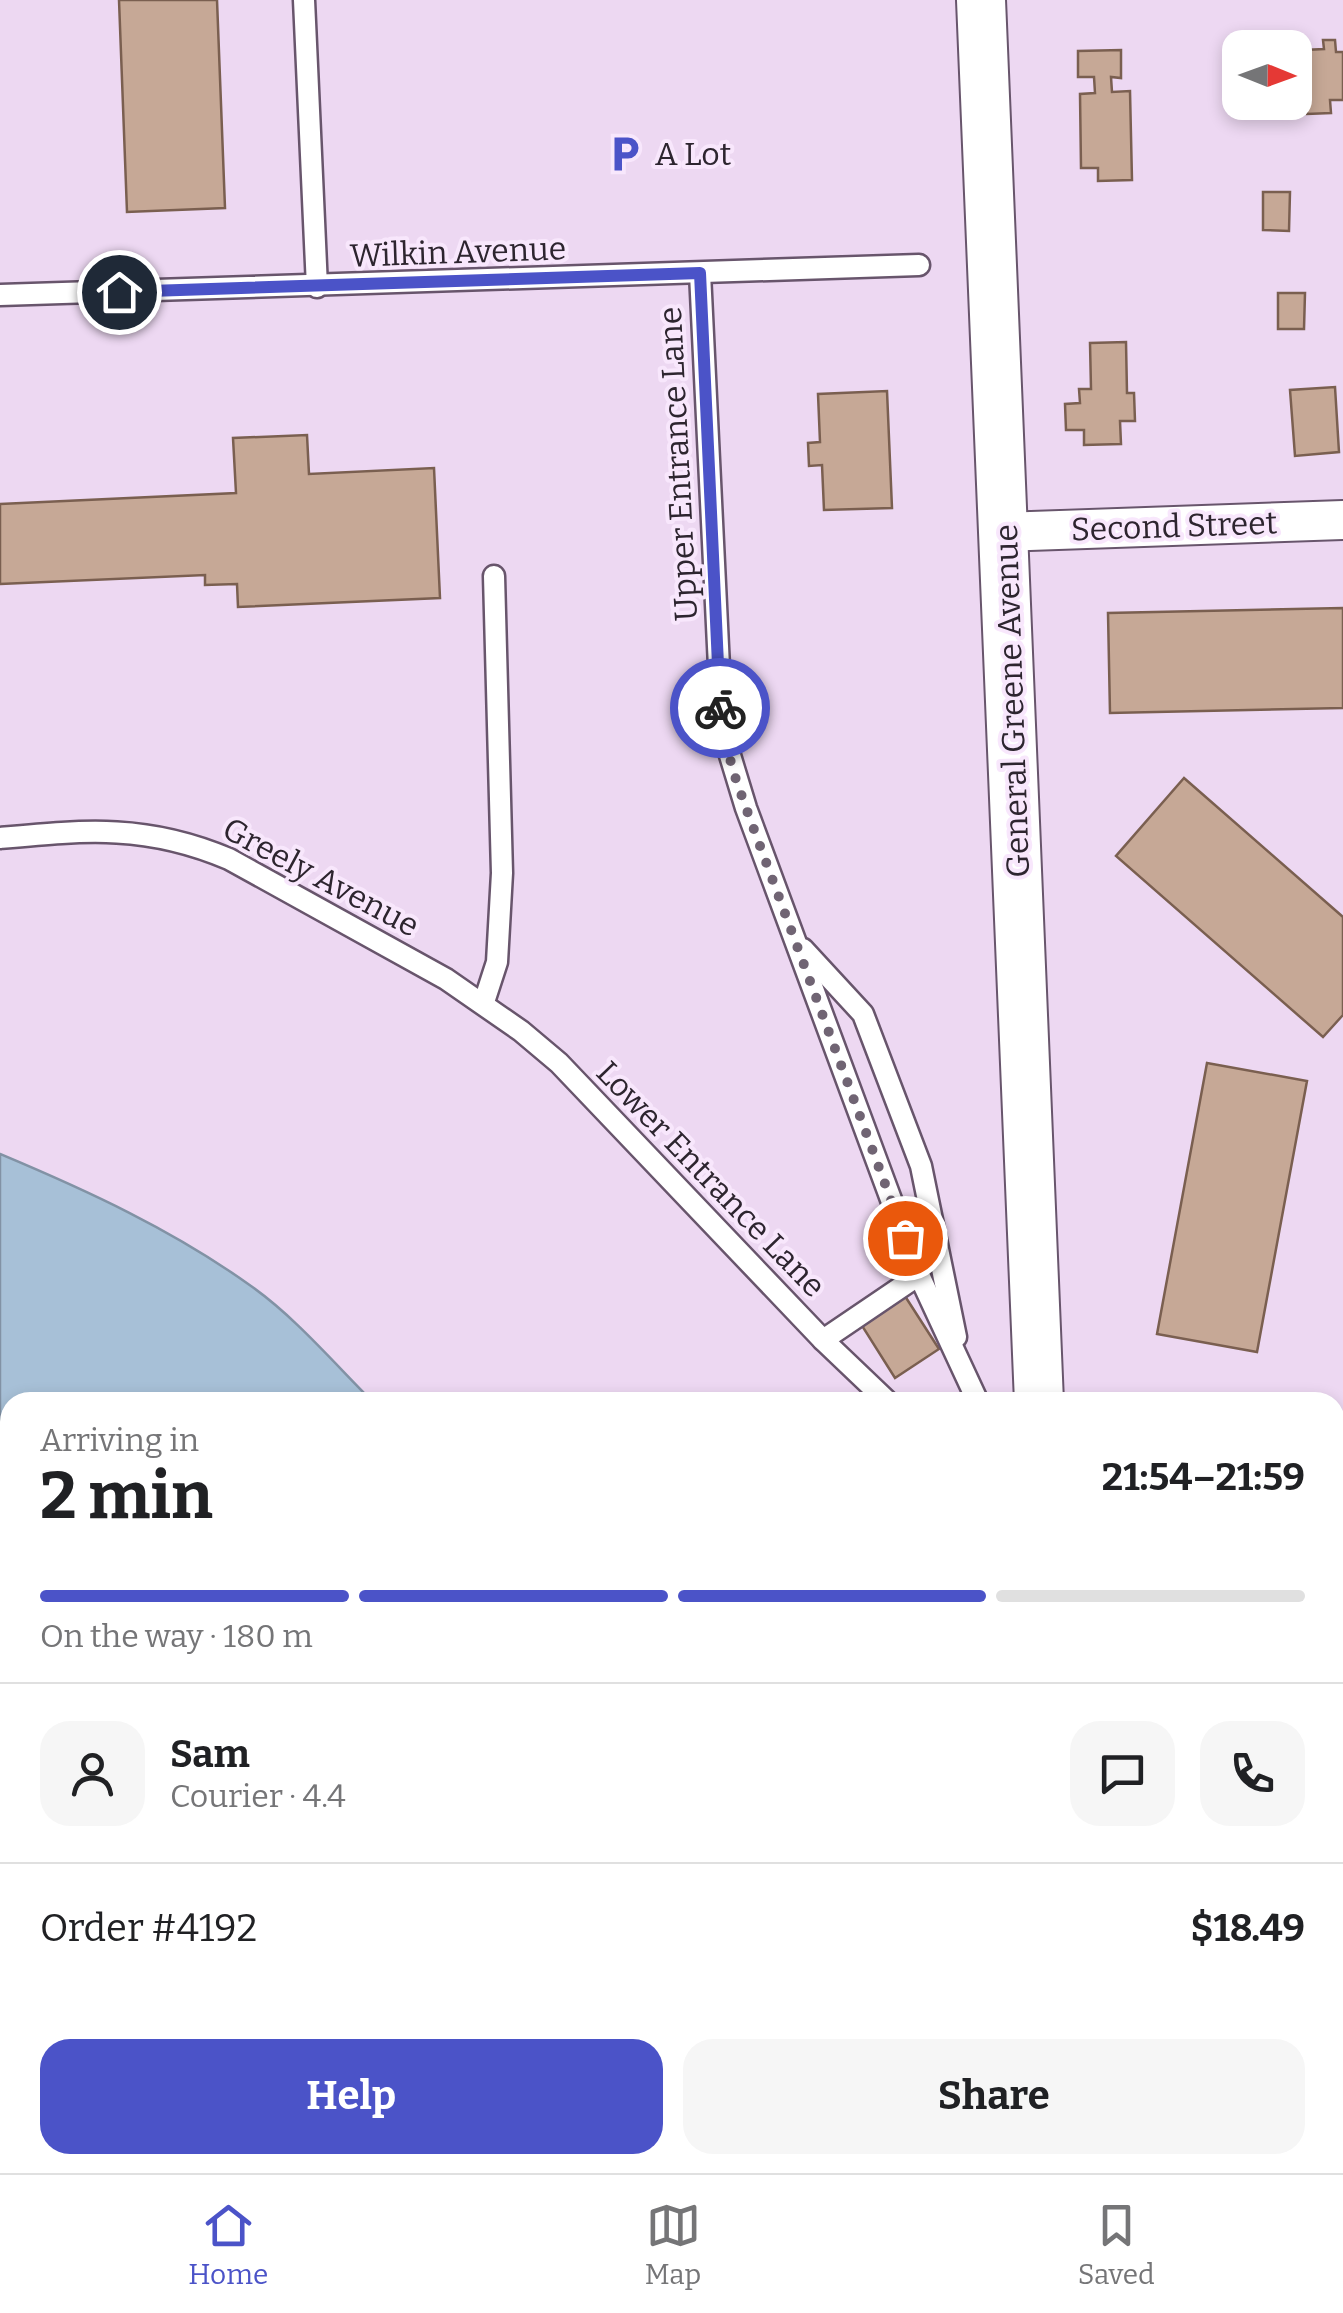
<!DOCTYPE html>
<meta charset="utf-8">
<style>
:root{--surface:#fff;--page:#f6f6f6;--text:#202124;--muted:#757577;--line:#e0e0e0;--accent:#4b53c8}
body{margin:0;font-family:Bitter,serif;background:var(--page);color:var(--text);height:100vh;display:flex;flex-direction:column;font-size:38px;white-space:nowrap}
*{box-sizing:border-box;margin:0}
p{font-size:32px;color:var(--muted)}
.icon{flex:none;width:55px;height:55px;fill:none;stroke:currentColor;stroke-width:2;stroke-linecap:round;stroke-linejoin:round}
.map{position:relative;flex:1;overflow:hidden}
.side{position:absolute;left:0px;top:1392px;width:1345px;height:782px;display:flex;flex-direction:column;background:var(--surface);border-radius:30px 30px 0 0;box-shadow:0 5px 15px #0003}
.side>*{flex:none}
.needle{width:65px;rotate:91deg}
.buttons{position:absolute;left:1222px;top:30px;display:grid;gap:20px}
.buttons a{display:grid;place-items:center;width:90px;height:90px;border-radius:20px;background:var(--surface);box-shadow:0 5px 15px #0003;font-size:50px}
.pin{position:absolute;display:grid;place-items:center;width:85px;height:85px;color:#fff;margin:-42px;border:5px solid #fff;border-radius:50%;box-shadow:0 2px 10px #0007}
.courier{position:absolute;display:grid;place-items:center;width:100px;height:100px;margin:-50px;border:8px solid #4b53c8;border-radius:50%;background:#fff;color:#222;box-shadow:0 2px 12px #0007}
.overview em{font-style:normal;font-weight:700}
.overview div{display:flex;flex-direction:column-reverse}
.overview{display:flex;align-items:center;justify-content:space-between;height:170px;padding:0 40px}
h1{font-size:65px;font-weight:700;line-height:75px}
.bar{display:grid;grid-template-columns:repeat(4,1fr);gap:15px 10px;align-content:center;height:120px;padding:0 40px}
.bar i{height:12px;border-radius:8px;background:var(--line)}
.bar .selected{background:var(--accent)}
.bar p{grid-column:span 4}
.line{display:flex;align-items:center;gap:25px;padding:0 40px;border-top:2px solid var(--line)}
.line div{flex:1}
.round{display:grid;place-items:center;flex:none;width:105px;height:105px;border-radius:30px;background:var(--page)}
.button{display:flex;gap:20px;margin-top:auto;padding:20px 40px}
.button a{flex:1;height:115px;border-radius:30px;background:var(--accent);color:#fff;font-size:40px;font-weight:700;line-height:115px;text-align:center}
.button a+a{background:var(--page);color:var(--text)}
.menu{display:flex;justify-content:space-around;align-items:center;height:140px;border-top:2px solid var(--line);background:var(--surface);font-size:28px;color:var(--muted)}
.menu a{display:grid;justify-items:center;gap:5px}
.menu .selected{color:var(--accent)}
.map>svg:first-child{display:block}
.water{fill:#a7c0d7;stroke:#8292a5;stroke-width:2.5}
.building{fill:#c6a896;stroke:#7a5f50;stroke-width:2.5}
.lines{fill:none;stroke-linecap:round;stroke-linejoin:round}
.service-casing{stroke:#68556c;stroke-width:25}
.minor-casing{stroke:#68556c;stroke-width:42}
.tertiary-casing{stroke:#68556c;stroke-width:52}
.service{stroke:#fff;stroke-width:20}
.minor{stroke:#fff;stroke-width:38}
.tertiary{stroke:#fff;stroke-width:48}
.done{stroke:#706473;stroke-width:10;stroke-dasharray:0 18}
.route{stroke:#4b53c8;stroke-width:12}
.labels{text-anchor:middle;stroke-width:8;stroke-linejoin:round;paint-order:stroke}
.poi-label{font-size:32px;fill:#2d252f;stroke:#f8e7fc;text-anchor:start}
.street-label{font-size:32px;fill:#2d252f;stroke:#f8e7fc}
</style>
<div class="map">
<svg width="1343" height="2173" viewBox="0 0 1343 2173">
<rect width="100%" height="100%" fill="#edd8f2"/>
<g class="water">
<path d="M0 1154C88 1191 173 1230 251 1286 296 1318 334 1363 373 1402H10V2165H943L949 2173H0Z"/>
<polygon points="1343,1949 1343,2173 1266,2173 1263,2165 1335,2165 1335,1952"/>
</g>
<g class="building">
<polygon points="119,0 217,0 225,208 127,212"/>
<polygon points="1323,40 1335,40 1336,52 1343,52 1343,100 1330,100 1331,113 1307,114 1304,50 1324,49"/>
<polygon points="1121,50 1121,78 1111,77 1112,92 1130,91 1132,180 1098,181 1098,168 1081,168 1080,94 1095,93 1094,77 1078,77 1078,51"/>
<polygon points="1263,192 1290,192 1289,231 1263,230"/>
<polygon points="1278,293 1305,293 1304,329 1278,329"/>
<polygon points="1126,342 1127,393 1134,393 1135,421 1120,421 1121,444 1084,445 1084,430 1066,430 1065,404 1080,403 1079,389 1091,389 1090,343"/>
<polygon points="1335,387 1339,452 1295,456 1290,390"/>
<polygon points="887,391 892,508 824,510 822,465 809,466 808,443 820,442 818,394"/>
<polygon points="307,435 309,474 434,468 440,598 238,607 237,584 205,585 205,575 0,584 0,504 236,493 233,438"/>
<polygon points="1343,608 1343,708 1110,713 1108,613"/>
<polygon points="1184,778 1343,917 1343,1015 1323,1037 1116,856"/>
<polygon points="1207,1063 1307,1081 1257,1352 1157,1334"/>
<polygon points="903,1293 939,1349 895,1378 859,1321"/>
<polygon points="1335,1517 1343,1524 1343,1662 1335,1655"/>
</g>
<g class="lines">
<g class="service-casing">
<g id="service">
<polyline points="304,0 317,287"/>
<polyline points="700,273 722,729 746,808 919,1275 978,1402"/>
<polyline points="0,295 919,265"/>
<path d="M0 838C86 830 147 824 229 859L446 979 521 1031 559 1063 823 1340 888 1402"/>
<polyline points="803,949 863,1014 921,1166 956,1337"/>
<polyline points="484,1002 497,962 502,873 494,576"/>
<polyline points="823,1340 919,1275"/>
</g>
</g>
<g class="minor-casing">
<g id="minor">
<polyline points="1005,532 1343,520"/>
<polyline points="1335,1763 1343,1763"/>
</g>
</g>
<g class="tertiary-casing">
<g id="tertiary">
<polyline points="981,0 1039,1402"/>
<polyline points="1144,2165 1145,2173"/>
</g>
</g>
<use href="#service" class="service"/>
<use href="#minor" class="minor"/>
<use href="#tertiary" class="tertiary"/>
</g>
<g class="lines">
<polyline class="done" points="720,708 732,768 746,808 905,1238"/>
<polyline class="route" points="119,292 700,273 720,708"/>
</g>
<defs>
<g id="parking-bare" transform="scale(3)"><path d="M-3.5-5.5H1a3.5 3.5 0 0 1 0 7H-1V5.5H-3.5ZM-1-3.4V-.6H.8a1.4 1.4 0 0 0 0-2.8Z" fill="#4b53c8" stroke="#f8e7fc" stroke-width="2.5" paint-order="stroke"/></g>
</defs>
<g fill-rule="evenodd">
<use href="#parking-bare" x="625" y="154"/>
</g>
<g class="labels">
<g class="poi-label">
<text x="655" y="165">A Lot</text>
</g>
<g class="street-label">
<text transform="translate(458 252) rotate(-2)" y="11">Wilkin Avenue</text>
<text transform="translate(678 464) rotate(-93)" y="11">Upper Entrance Lane</text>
<text transform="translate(1174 526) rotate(-2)" y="11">Second Street</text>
<text transform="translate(1012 701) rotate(-92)" y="11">General Greene Avenue</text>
<text transform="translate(321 877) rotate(28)" y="11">Greely Avenue</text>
<text transform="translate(711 1179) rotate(46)" y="11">Lower Entrance Lane</text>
</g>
</g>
</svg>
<div class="buttons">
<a><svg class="needle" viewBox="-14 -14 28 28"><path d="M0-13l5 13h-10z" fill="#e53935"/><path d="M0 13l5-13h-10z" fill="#757577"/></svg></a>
</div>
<div class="pin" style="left:905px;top:1238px;background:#ea580c"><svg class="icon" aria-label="bag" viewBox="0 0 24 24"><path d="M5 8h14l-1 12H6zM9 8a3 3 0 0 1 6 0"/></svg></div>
<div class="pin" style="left:119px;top:292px;background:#1f2937"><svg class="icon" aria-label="home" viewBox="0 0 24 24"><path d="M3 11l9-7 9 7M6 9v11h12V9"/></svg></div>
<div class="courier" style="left:720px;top:708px"><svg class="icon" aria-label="bike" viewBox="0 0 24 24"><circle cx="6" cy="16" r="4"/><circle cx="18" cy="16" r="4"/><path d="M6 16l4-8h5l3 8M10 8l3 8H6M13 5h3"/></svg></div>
<section class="side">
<div class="overview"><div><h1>2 min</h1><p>Arriving in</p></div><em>21:54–21:59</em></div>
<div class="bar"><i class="selected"></i><i class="selected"></i><i class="selected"></i><i></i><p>On the way · 180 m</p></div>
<div class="line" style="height:180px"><a class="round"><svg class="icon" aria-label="person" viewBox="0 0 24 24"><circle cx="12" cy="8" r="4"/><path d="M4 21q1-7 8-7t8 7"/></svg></a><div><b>Sam</b><p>Courier · 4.4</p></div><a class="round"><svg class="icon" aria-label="chat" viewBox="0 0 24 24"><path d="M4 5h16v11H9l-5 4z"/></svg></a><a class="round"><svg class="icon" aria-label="phone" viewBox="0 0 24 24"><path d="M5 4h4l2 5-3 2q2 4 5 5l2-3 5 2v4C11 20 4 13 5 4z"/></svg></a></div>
<div class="line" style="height:130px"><div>Order #4192</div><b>$18.49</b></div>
<div class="button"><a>Help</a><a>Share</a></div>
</section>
</div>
<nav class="menu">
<a class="selected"><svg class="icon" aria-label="home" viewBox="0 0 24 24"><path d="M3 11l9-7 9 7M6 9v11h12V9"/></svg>Home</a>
<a><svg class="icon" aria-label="map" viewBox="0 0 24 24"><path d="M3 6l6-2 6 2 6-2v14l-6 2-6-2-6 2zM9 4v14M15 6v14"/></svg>Map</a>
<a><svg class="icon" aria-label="saved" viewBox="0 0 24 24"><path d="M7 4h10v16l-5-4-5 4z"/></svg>Saved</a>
</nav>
